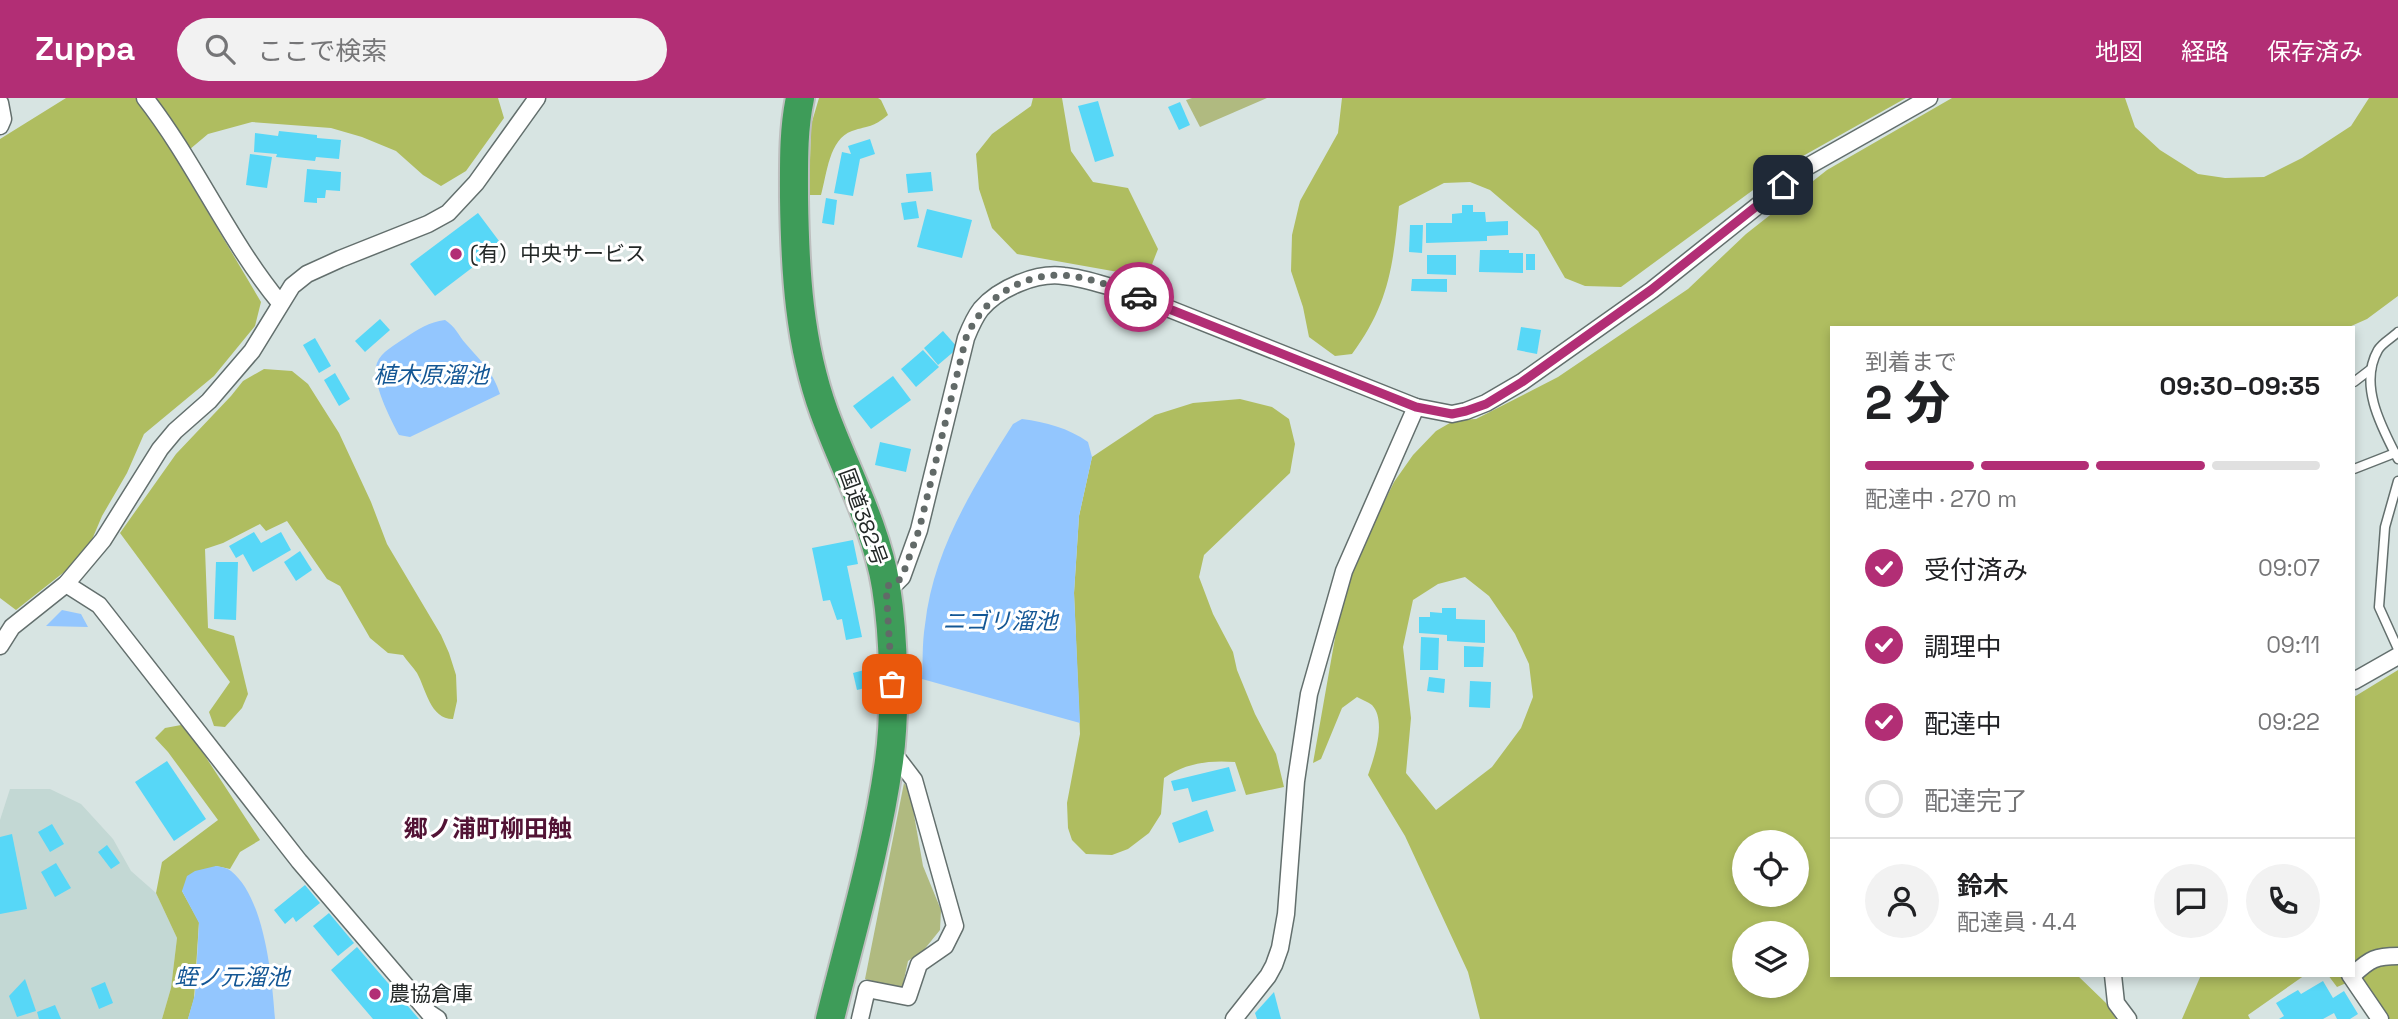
<!DOCTYPE html>
<html lang="ja">
<meta charset="utf-8">
<style>
:root{--surface:#fff;--page:#f2f2f2;--text:#202124;--muted:#757577;--line:#e0e0e0;--accent:#b22e75}
body{margin:0;font-family:"Space Grotesk","Noto Sans JP",sans-serif;background:var(--page);color:var(--text);height:100vh;display:flex;flex-direction:column;font-size:26px;white-space:nowrap}
*{box-sizing:border-box;margin:0}
p{font-size:23px;color:var(--muted)}
.icon{flex:none;width:38px;height:38px;fill:none;stroke:currentColor;stroke-width:2;stroke-linecap:round;stroke-linejoin:round}
.map{position:relative;flex:1;overflow:hidden}
.sheet{position:absolute;left:1830px;top:228px;width:525px;height:651px;display:flex;flex-direction:column;background:var(--surface);border-radius:0px;box-shadow:0 4px 10px #0003}
.sheet>*{flex:none}
.buttons{position:absolute;left:1732px;top:732px;display:grid;gap:14px}
.buttons a{display:grid;place-items:center;width:77px;height:77px;border-radius:50%;background:var(--surface);box-shadow:0 4px 10px #0003;font-size:35px}
.pin{position:absolute;display:grid;place-items:center;width:60px;height:60px;color:#fff;margin:-30px;border-radius:14px;box-shadow:0 4px 10px #0006}
.courier{position:absolute;display:grid;place-items:center;width:70px;height:70px;margin:-35px;border:5px solid #b22e75;border-radius:50%;background:#fff;color:#222;box-shadow:0 2px 9px #0007}
.overview em{font-style:normal;font-weight:800}
.overview div{display:flex;flex-direction:column-reverse}
.overview{display:flex;align-items:center;justify-content:space-between;height:119px;padding:0 35px}
h1{font-size:46px;font-weight:800;line-height:52px}
.bar{display:grid;grid-template-columns:repeat(4,1fr);gap:10px 7px;align-content:center;height:84px;padding:0 35px}
.bar i{height:9px;border-radius:5px;background:var(--line)}
.bar .selected{background:var(--accent)}
.bar p{grid-column:span 4}
.line{display:flex;align-items:center;gap:18px;padding:0 35px;border-top:2px solid var(--line)}
.line div{flex:1}
.round{display:grid;place-items:center;flex:none;width:74px;height:74px;border-radius:37px;background:var(--page)}
ol{padding:0 35px;list-style:none}
li{display:flex;align-items:center;gap:21px;height:77px}
li p{margin-inline-start:auto}
li .icon{padding:7px;border-radius:50%;background:var(--accent);color:#fff;stroke-width:4}
li:last-child{color:var(--muted)}
li i{width:38px;height:38px;border:4px solid var(--line);border-radius:50%}
header{display:flex;align-items:center;gap:42px;box-sizing:border-box;height:98px;padding:0 35px;background:var(--accent);color:#fff}
header strong{font-size:33px}
nav{display:flex;gap:38px;margin-inline-start:auto;font-size:24px}
.search{width:490px;height:63px;background:var(--page);display:flex;align-items:center;gap:18px;box-sizing:border-box;padding:0 24px;border-radius:38px;color:var(--muted);font-size:26px}
.map>svg:first-child{display:block}
.built{fill:#c3d8d4}
.green{fill:#b0ba80}
.forest{fill:#afbd60;fill-rule:evenodd}
.water{fill:#93c6fe}
.building{fill:#57d7f7}
.lines{fill:none;stroke-linecap:round;stroke-linejoin:round}
.lane-casing{stroke:#636f6d;stroke-width:11}
.street-casing{stroke:#636f6d;stroke-width:19}
.highway-casing{stroke:#bdbebe;stroke-width:32}
.lane{stroke:#fff;stroke-width:8}
.street{stroke:#fff;stroke-width:16}
.highway{stroke:#3e9c59;stroke-width:28}
.done{stroke:#626a68;stroke-width:7;stroke-dasharray:0 12.6}
.route{stroke:#b22e75;stroke-width:9}
.poi-dot{fill:#b22e75;stroke:#fff;stroke-width:2.5}
.labels{text-anchor:middle;stroke-width:6;stroke-linejoin:round;paint-order:stroke}
.poi-label{font-size:21px;fill:#232827;stroke:#fff;text-anchor:start}
.street-label{font-size:21px;fill:#232827;stroke:#fff}
.water-label{font-size:23px;font-style:italic;fill:#145795;stroke:#fff}
.quarter-label{font-size:24px;font-weight:bold;fill:#521335;stroke:#fff}
</style>
<header>
<strong>Zuppa</strong>
<div class="search"><svg class="icon" aria-label="search" viewBox="0 0 24 24"><circle cx="10" cy="10" r="6"/><path d="M15 15l6 6"/></svg>ここで検索</div>
<nav><a>地図</a><a>経路</a><a>保存済み</a></nav>
</header>
<div class="map">
<svg width="2398" height="921" viewBox="0 0 2398 921">
<rect width="100%" height="100%" fill="#d7e4e2"/>
<polygon class="built" points="10,691 50,691 81,706 113,741 131,773 156,795 177,840 171,890 162,921 0,921 0,722"/>
<g class="green">
<polygon points="1192,0 1267,0 1200,29 1186,2"/>
<polygon points="904,685 910,694 923,768 941,812 940,832 923,853 908,863 902,891 865,881"/>
</g>
<g class="forest">
<polygon points="66,0 498,0 504,20 466,73 441,88 423,77 396,53 362,39 331,30 252,24 208,36 177,62 261,204 255,228 214,278 144,336 127,375 102,418 91,444 68,471 16,512 0,500 0,41"/>
<path d="M819 0H878L881 2 888 17C872 30 870 27 852 33 829 41 827 76 821 97H809L811 27Z"/>
<polygon points="1033,0 1062,0 1071,53 1093,84 1128,90 1158,151 1151,169 1136,174 1118,174 1017,156 992,130 979,91 976,56 992,36 1031,8"/>
<path d="M1342 0H1906L1787 67 1621 189 1585 188 1565 180 1538 133 1490 92 1470 84 1444 85 1399 108C1393 168 1389 206 1352 256L1335 258 1309 239 1303 209 1291 173 1292 137 1300 103 1338 35Z"/>
<path d="M1952 0H2125L2135 29 2160 52 2198 76 2225 80 2264 79 2302 60 2351 28 2369 0H2398V198L2367 221 2349 229H1832V877H2077L2106 905 2116 921H1480L1468 874 1405 738 1368 677C1374 660 1387 623 1372 607 1368 604 1361 601 1357 599L1342 610 1321 661 1313 665 1341 506 1361 451 1394 384 1413 357 1436 333 1455 322 1476 321 1558 279 1688 191 1746 136 1827 72ZM1465 479 1489 498 1515 536 1529 566 1533 599 1521 630 1492 669 1436 712 1406 675 1411 620 1403 549 1413 502 1438 486ZM1745 744H1797V796H1745ZM1745 835H1797V887H1745Z"/>
<path d="M264 271 292 273 308 286 339 335 371 404 387 446 441 537 449 555 456 577 457 603 453 621C430 621 426 591 417 575 413 569 407 563 403 557L388 555 370 540 340 488 327 481 287 423 266 433 260 426 223 445 205 451 208 530 234 538 248 596 242 610 225 629 214 628 209 614 230 584 120 435 176 356 231 298 243 283Z"/>
<path d="M1240 301 1272 309 1289 321 1295 346 1290 375 1204 457 1199 479 1213 516 1233 554 1237 572 1255 616 1276 656 1284 689 1246 697 1235 664C1209 662 1186 665 1164 680L1161 716 1149 735 1128 751 1112 757 1086 756 1072 742 1068 730 1067 705 1080 636 1074 495 1079 418 1092 359 1155 317 1193 305Z"/>
<polygon points="2398,572 2398,921 2381,921 2360,879 2337,889 2328,877 2354,877 2354,599"/>
<polygon points="181,627 192,638 260,742 240,754 230,771 216,768 182,793 199,824 194,901 188,921 162,921 171,890 177,840 156,795 162,764 218,722 168,654 155,640 165,630"/>
<polygon points="2201,877 2305,877 2248,917 2250,921 2182,921"/>
</g>
<g class="water">
<path d="M445 222C456 229 458 237 466 246 481 263 493 274 500 296L410 339 399 337C391 322 370 282 377 265 381 254 396 246 405 240 418 231 429 224 445 222Z"/>
<path d="M1022 321C1046 324 1068 330 1088 344L1092 359 1079 418 1074 495 1080 625 922 581C923 564 922 545 925 527 933 452 974 388 1013 326Z"/>
<polygon points="62,512 81,516 88,529 46,528"/>
<path d="M216 768C222 769 227 770 231 773 265 800 272 880 275 921H188L195 896 199 825 182 793 187 778 195 773Z"/>
</g>
<g class="building">
<polygon points="1098,3 1114,58 1095,64 1078,8"/>
<polygon points="1180,4 1190,27 1179,32 1168,9"/>
<polygon points="279,33 317,37 317,40 341,42 339,61 316,59 315,63 276,59 277,56 254,54 255,35 278,38"/>
<polygon points="870,41 875,56 860,61 853,98 834,95 842,54 851,56 848,48"/>
<polygon points="250,56 272,59 267,90 246,87"/>
<polygon points="307,71 341,74 340,93 326,92 325,100 317,100 317,105 304,104"/>
<polygon points="931,74 933,93 908,95 906,76"/>
<polygon points="826,100 837,102 834,127 822,125"/>
<polygon points="916,103 919,120 904,122 901,105"/>
<polygon points="1462,107 1473,107 1473,114 1485,114 1486,124 1508,123 1508,137 1487,138 1487,143 1426,145 1426,125 1452,125 1452,116 1462,115"/>
<polygon points="927,111 972,122 962,160 917,149"/>
<polygon points="478,115 502,147 435,198 410,166"/>
<polygon points="1410,127 1423,127 1422,155 1409,154"/>
<polygon points="1480,152 1509,152 1509,155 1523,155 1523,175 1479,174"/>
<rect x="1526" y="156" width="9" height="16"/>
<polygon points="1427,157 1456,157 1456,177 1427,176"/>
<polygon points="1412,181 1447,181 1447,194 1411,193"/>
<polygon points="380,221 390,232 365,254 355,243"/>
<polygon points="1521,229 1541,232 1537,256 1517,252"/>
<polygon points="943,233 958,250 938,267 924,250"/>
<polygon points="315,240 331,268 319,275 303,247"/>
<polygon points="923,252 939,269 916,289 901,271"/>
<polygon points="335,275 350,301 339,308 324,282"/>
<polygon points="893,278 911,302 871,331 853,308"/>
<polygon points="880,344 911,351 906,374 875,367"/>
<polygon points="254,434 261,445 281,434 291,452 253,474 243,456 236,460 229,448"/>
<polygon points="853,442 858,466 847,468 862,539 846,542 842,521 837,522 830,502 823,503 812,450"/>
<polygon points="300,453 312,472 296,483 284,464"/>
<polygon points="216,464 238,464 236,522 214,521"/>
<polygon points="1442,510 1456,510 1456,521 1485,522 1485,545 1447,543 1447,537 1419,535 1419,519 1430,519 1430,514 1442,515"/>
<polygon points="1421,539 1439,540 1438,572 1420,572"/>
<polygon points="1464,548 1484,549 1483,569 1464,569"/>
<polygon points="868,571 873,588 857,592 853,575"/>
<polygon points="1429,579 1445,581 1444,595 1427,593"/>
<polygon points="1470,583 1491,584 1490,610 1469,609"/>
<polygon points="167,663 206,721 174,743 135,684"/>
<polygon points="1229,669 1236,693 1192,704 1188,690 1174,693 1171,683"/>
<polygon points="1207,712 1214,733 1179,745 1172,725"/>
<polygon points="52,726 64,746 50,754 38,734"/>
<polygon points="12,736 27,811 0,816 0,739"/>
<polygon points="107,747 120,765 111,771 98,754"/>
<polygon points="56,765 71,790 55,799 41,774"/>
<polygon points="305,787 320,805 296,824 293,819 285,826 274,812"/>
<polygon points="329,815 354,845 338,858 313,828"/>
<polygon points="357,849 419,921 373,921 331,872"/>
<polygon points="25,881 36,913 17,919 9,898"/>
<polygon points="2323,883 2333,900 2344,893 2358,916 2350,921 2337,921 2334,915 2323,921 2279,921 2284,918 2276,905 2298,892 2301,896"/>
<polygon points="105,884 113,905 99,911 91,890"/>
<polygon points="1274,894 1281,921 1257,921 1255,915"/>
<polygon points="55,907 61,921 39,921 37,914"/>
</g>
<g class="lines">
<g class="lane-casing">
<g id="lane">
<path d="M2398 234C2392 240 2382 245 2378 252 2358 287 2382 330 2398 361"/>
<polyline points="2354,284 2371,271"/>
<polyline points="2354,371 2395,355"/>
<polyline points="2398,383 2385,429 2379,509 2398,551"/>
</g>
</g>
<g class="street-casing">
<g id="street">
<path d="M145 0C195 64 228 142 280 205"/>
<polyline points="0,5 3,21 0,28"/>
<polyline points="66,486 99,507 299,763 429,915 438,921"/>
<path d="M886 488 895 486 902 479 919 432 966 240C970 230 974 220 981 211 999 190 1037 174 1064 178 1084 180 1103 187 1122 192L1416 309 1452 316 1466 313 1486 305 1522 284 1652 192 1805 70 1929 0"/>
<polyline points="0,548 12,529 66,486 103,442 160,351 175,333 209,303 252,253 292,188 307,176 340,161 428,126 448,115 476,85 537,0"/>
<polyline points="2354,583 2398,558"/>
<path d="M2354 876C2370 861 2376 858 2398 858"/>
<polyline points="2113,877 2116,905 2128,921"/>
<polyline points="2350,877 2380,921"/>
<polyline points="860,921 867,891 908,899 919,866 945,848 955,828 914,682 898,661 890,659"/>
<polyline points="1234,921 1268,878 1274,867 1280,850 1286,816 1296,683 1309,596 1344,473 1416,309"/>
</g>
</g>
<g class="highway-casing">
<path id="highway" d="M800 0C793 33 794 67 794 100 795 173 799 245 824 314 845 372 876 427 886 489 894 539 896 613 889 663 877 750 851 836 830 921"/>
</g>
<use href="#lane" class="lane"/>
<use href="#street" class="street"/>
<use href="#highway" class="highway"/>
</g>
<g class="lines">
<path class="done" d="M892 586 886 488 895 486 902 479 919 432 966 240C982 202 1018 177 1060 177 1086 178 1115 189 1139 199"/>
<polyline class="route" points="1139,199 1416,309 1452,316 1466,313 1486,306 1522,284 1651,192 1783,87"/>
</g>
<g class="poi-dot">
<circle cx="456" cy="156" r="7"/>
<circle cx="375" cy="896" r="7"/>
</g>
<g class="labels">
<g class="poi-label">
<text x="470" y="163">(有）中央サービス</text>
<text x="389" y="903">農協倉庫</text>
</g>
<g class="street-label">
<text transform="translate(863 419) rotate(70)" y="7">国道382号</text>
</g>
<g class="water-label">
<text x="431" y="285">植木原溜池</text>
<text x="1000" y="531">ニゴリ溜池</text>
<text x="232" y="887">蛭ノ元溜池</text>
</g>
<g class="quarter-label">
<text x="488" y="739">郷ノ浦町柳田触</text>
</g>
</g>
</svg>
<div class="buttons">
<a><svg class="icon" aria-label="locate" viewBox="0 0 24 24"><circle cx="12" cy="12" r="6"/><path d="M12 2v4M12 18v4M2 12h4M18 12h4"/></svg></a>
<a><svg class="icon" aria-label="layers" viewBox="0 0 24 24"><path d="M12 4l9 5-9 5-9-5zM3 14l9 5 9-5"/></svg></a>
</div>
<div class="pin" style="left:892px;top:586px;background:#ea580c"><svg class="icon" aria-label="bag" viewBox="0 0 24 24"><path d="M5 8h14l-1 12H6zM9 8a3 3 0 0 1 6 0"/></svg></div>
<div class="pin" style="left:1783px;top:87px;background:#1f2937"><svg class="icon" aria-label="home" viewBox="0 0 24 24"><path d="M3 11l9-7 9 7M6 9v11h12V9"/></svg></div>
<div class="courier" style="left:1139px;top:199px"><svg class="icon" aria-label="car" viewBox="0 0 24 24"><path d="M5 17H2v-5l4-1 3-4h7l3 4 3 1v5h-3M9 17h6M6 11h13"/><circle cx="7" cy="17" r="2"/><circle cx="17" cy="17" r="2"/></svg></div>
<section class="sheet">
<div class="overview"><div><h1>2 分</h1><p>到着まで</p></div><em>09:30–09:35</em></div>
<div class="bar"><i class="selected"></i><i class="selected"></i><i class="selected"></i><i></i><p>配達中 · 270 m</p></div>
<ol>
<li><svg class="icon" aria-label="check" viewBox="0 0 24 24"><path d="M5 12l5 5 9-10"/></svg>受付済み<p>09:07</p></li>
<li><svg class="icon" aria-label="check" viewBox="0 0 24 24"><path d="M5 12l5 5 9-10"/></svg>調理中<p>09:11</p></li>
<li><svg class="icon" aria-label="check" viewBox="0 0 24 24"><path d="M5 12l5 5 9-10"/></svg>配達中<p>09:22</p></li>
<li><i></i>配達完了</li>
</ol>
<div class="line" style="height:126px"><a class="round"><svg class="icon" aria-label="person" viewBox="0 0 24 24"><circle cx="12" cy="8" r="4"/><path d="M4 21q1-7 8-7t8 7"/></svg></a><div><b>鈴木</b><p>配達員 · 4.4</p></div><a class="round"><svg class="icon" aria-label="chat" viewBox="0 0 24 24"><path d="M4 5h16v11H9l-5 4z"/></svg></a><a class="round"><svg class="icon" aria-label="phone" viewBox="0 0 24 24"><path d="M5 4h4l2 5-3 2q2 4 5 5l2-3 5 2v4C11 20 4 13 5 4z"/></svg></a></div>
</section>
</div>
